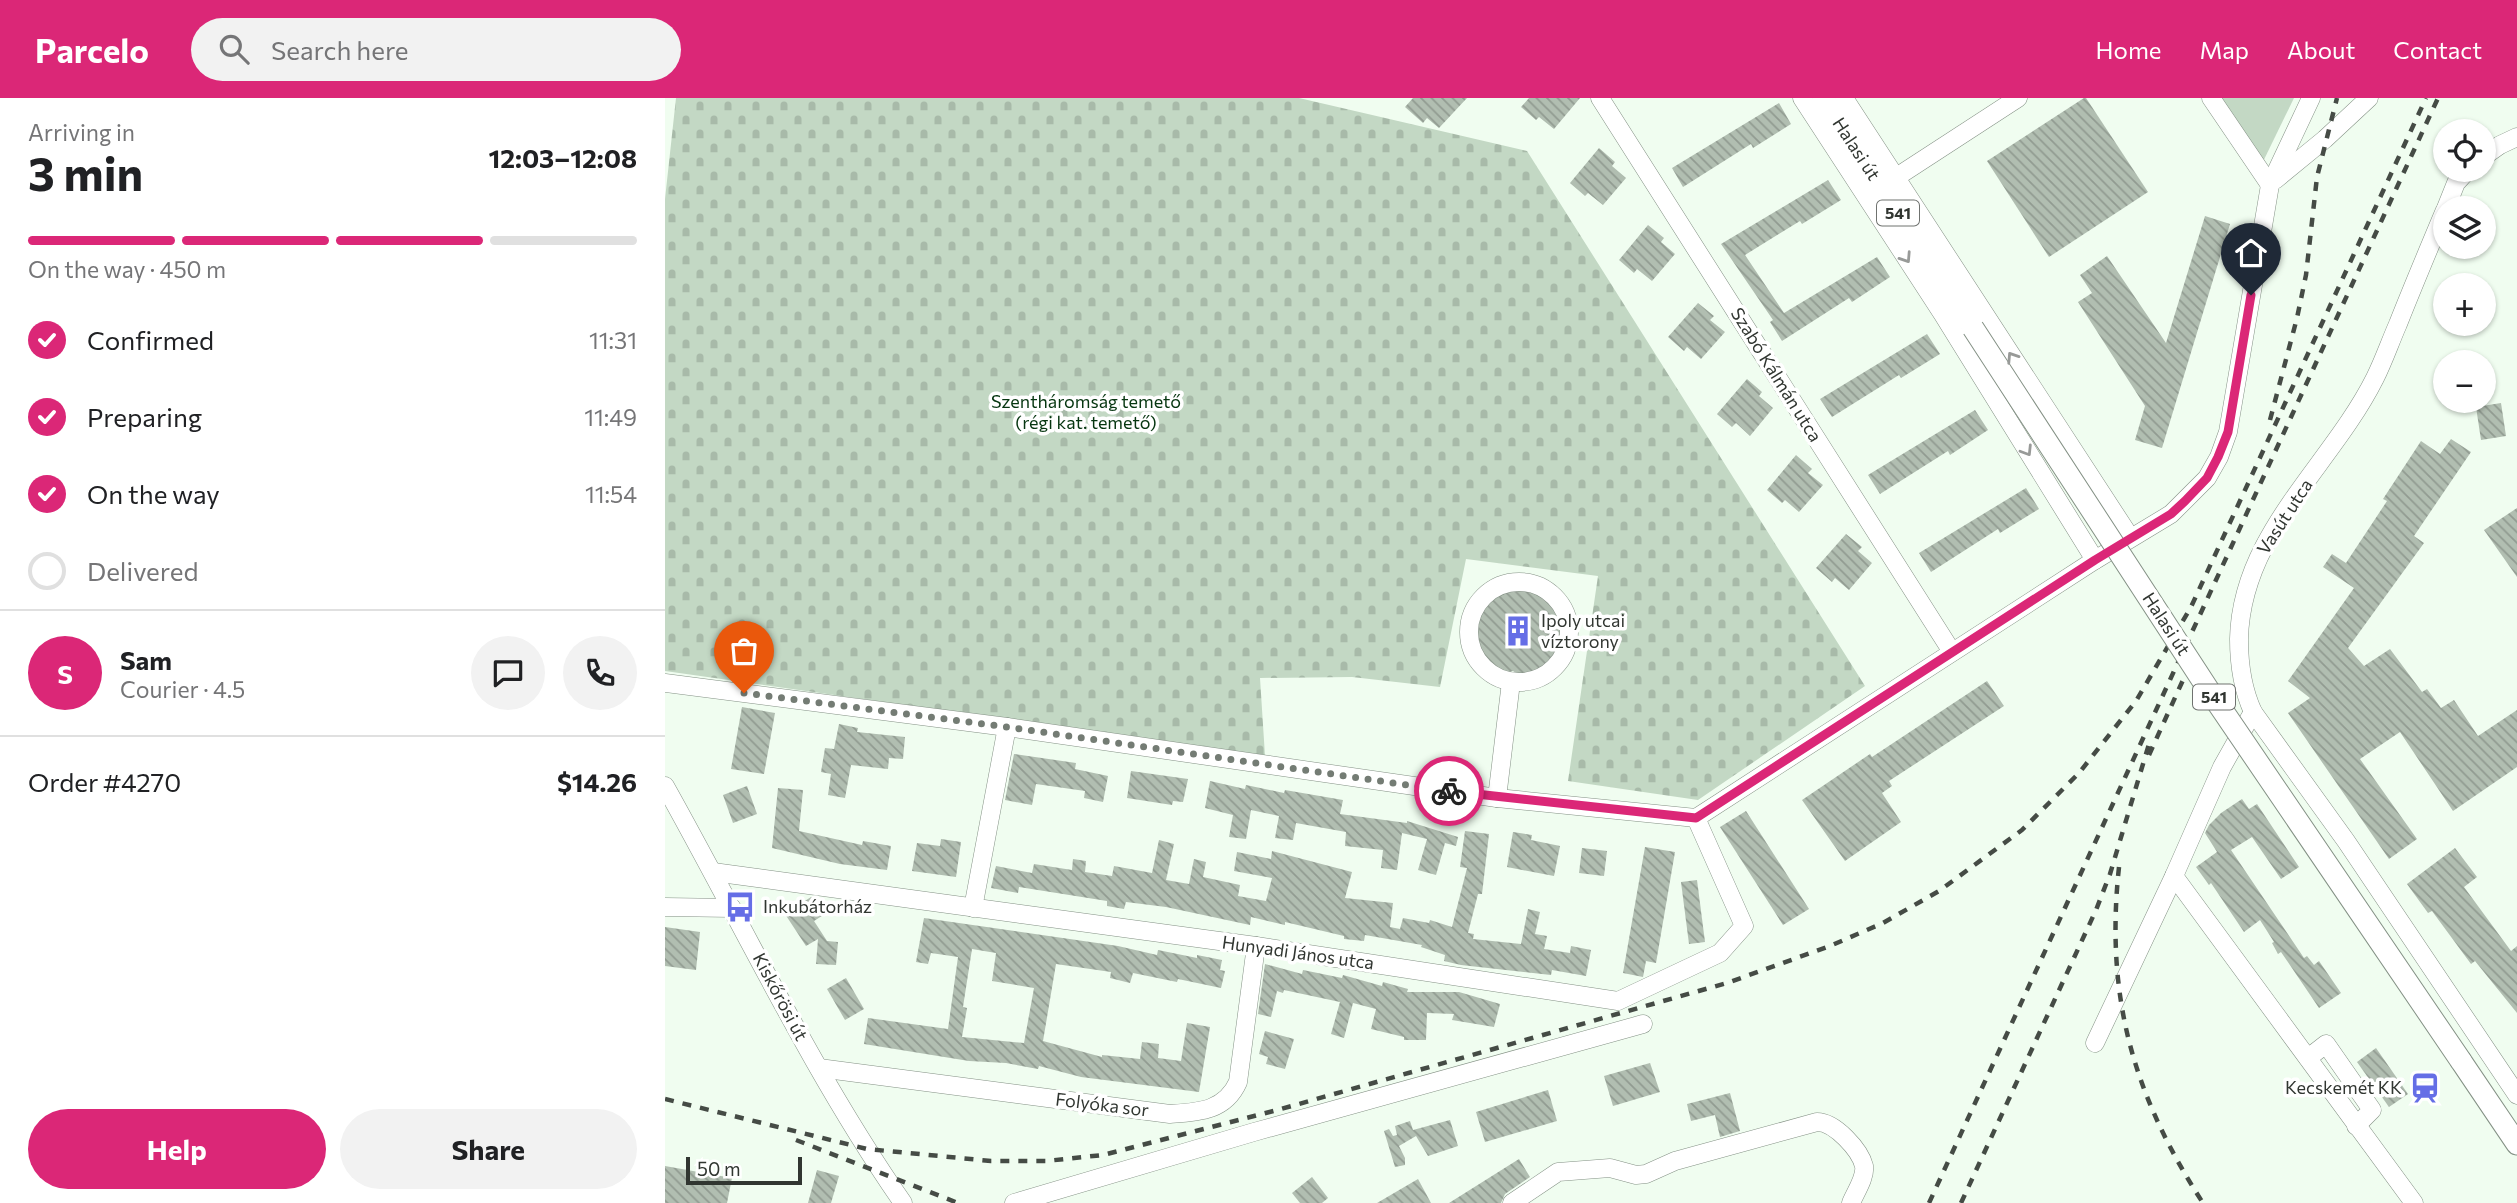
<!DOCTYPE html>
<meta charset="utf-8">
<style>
:root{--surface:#fff;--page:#f2f2f2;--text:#202124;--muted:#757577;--line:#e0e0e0;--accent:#db2777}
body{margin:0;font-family:Commissioner,sans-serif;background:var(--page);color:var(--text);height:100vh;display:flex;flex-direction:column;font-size:26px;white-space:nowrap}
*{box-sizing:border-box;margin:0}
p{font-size:23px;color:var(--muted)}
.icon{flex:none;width:38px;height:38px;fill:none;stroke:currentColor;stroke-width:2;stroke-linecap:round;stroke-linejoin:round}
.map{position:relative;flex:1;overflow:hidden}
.panel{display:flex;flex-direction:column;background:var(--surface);width:665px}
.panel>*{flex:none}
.fabs{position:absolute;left:1768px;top:21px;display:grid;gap:14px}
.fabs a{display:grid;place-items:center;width:63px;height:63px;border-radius:50%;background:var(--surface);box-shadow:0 2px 5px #0004;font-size:35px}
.scale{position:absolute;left:21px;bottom:18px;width:116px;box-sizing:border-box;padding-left:7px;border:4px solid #313631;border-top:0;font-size:19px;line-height:24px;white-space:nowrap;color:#313631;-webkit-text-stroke:5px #fff;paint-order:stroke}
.pin{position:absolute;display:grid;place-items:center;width:60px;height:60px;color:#fff;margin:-72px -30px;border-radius:50% 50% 50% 0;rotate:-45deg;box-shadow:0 0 7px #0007}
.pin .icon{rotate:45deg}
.courier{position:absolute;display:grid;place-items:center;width:70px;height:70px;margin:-35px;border:5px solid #db2777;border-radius:50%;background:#fff;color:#222;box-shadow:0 2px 9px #0007}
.summary em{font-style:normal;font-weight:700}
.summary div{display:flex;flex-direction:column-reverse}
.summary{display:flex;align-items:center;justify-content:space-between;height:119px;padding:0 28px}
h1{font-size:46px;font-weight:700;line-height:52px}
.bar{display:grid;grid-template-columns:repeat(4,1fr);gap:10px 7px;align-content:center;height:84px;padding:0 28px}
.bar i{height:9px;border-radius:5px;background:var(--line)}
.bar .active{background:var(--accent)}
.bar p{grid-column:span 4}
.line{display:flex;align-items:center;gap:18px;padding:0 28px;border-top:2px solid var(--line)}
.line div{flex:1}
.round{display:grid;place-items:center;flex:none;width:74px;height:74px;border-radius:37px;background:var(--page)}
ol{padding:0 28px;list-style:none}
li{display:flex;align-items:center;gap:21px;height:77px}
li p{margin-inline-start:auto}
li .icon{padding:7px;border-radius:50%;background:var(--accent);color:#fff;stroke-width:4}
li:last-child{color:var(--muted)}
li i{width:38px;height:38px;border:4px solid var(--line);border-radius:50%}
.button{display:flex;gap:14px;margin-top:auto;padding:14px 28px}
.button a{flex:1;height:80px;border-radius:42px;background:var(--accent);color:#fff;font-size:28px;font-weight:700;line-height:80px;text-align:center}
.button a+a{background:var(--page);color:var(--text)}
header{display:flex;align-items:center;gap:42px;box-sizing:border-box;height:98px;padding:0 35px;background:var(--accent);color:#fff}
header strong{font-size:33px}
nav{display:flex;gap:38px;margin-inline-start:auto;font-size:24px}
.search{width:490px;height:63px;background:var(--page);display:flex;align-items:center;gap:18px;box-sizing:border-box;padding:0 24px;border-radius:38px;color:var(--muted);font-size:26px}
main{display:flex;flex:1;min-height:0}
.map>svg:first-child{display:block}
.green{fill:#c3d8c4}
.cemetery{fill:url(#cemetery-stones)}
.building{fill:url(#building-back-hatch);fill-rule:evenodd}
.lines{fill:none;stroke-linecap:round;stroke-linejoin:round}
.minor-casing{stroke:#849185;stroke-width:19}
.major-casing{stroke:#849185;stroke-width:23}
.minor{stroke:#fff;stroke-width:18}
.major{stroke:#fff;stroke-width:21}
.rail{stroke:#454b45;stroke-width:4.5;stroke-dasharray:9 9;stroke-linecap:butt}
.major-bridge-casing{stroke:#849185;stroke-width:23;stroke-linecap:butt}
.major-bridge{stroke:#fff;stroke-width:21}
.oneway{stroke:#989a98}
.done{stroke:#747c74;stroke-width:7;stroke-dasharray:0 12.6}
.route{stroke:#db2777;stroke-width:9}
.labels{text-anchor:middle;stroke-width:7;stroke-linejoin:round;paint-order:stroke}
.shield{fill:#fff;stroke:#6f726f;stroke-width:2}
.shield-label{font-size:16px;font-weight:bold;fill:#313631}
.street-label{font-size:18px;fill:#313631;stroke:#fff}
.park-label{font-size:18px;fill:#063610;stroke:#fff}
.poi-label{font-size:18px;fill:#313631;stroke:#fff;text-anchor:start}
</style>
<header>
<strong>Parcelo</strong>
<div class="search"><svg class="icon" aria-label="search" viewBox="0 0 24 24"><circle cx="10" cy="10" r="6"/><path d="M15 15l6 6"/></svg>Search here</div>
<nav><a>Home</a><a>Map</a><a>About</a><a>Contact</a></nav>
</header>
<main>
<section class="panel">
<div class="summary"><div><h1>3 min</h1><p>Arriving in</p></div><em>12:03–12:08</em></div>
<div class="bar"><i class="active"></i><i class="active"></i><i class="active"></i><i></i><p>On the way · 450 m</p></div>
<ol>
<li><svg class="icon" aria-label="check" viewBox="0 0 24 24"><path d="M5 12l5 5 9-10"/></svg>Confirmed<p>11:31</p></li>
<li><svg class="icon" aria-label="check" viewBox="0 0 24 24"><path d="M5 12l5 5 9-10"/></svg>Preparing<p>11:49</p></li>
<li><svg class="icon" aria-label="check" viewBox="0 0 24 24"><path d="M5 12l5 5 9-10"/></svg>On the way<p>11:54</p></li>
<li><i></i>Delivered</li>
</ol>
<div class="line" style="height:126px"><b class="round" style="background:var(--accent);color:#fff">S</b><div><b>Sam</b><p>Courier · 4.5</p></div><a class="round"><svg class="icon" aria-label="chat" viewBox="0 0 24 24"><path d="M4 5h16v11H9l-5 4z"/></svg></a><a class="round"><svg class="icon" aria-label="phone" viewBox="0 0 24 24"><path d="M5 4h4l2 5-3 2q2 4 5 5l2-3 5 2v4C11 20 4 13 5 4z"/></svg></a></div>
<div class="line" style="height:91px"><div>Order #4270</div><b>$14.26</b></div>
<div class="button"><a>Help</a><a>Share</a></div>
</section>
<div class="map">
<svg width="1852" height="1105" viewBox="0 0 1852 1105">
<defs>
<pattern id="cemetery-stones" width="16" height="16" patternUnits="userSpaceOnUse" patternTransform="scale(1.75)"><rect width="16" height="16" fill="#c3d8c4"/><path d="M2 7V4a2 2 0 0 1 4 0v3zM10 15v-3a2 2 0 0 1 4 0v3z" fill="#a8baa9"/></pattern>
<pattern id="building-back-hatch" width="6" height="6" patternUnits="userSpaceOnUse" patternTransform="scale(1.75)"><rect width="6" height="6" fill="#b1beb1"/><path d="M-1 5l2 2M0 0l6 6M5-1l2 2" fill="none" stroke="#919b91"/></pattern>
</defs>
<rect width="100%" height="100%" fill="#f0fdf0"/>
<polygon class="green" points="1539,0 1629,0 1592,76"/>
<polygon class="cemetery" points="11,0 634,0 862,53 1200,588 1033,702 903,683 933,478 801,461 775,589 687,579 595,580 600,658 0,573 0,101"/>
<g class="building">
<polygon points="748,0 802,0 774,30 762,20 758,25 740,9"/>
<polygon points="864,0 915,0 889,31 874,19 871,22 856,9"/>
<polygon points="1419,0 1421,0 1483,94 1384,159 1322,63"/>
<polygon points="1114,5 1126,26 1088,50 1086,46 1018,89 1007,70"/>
<polygon points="934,50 950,64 947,68 961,80 938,107 923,95 920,98 905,85"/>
<polygon points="1163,82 1176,102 1137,126 1135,123 1080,157 1119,215 1212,159 1225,179 1187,204 1184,200 1117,243 1105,224 1108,222 1056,146"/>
<polygon points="1540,118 1565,126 1497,350 1470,342 1480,308 1413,204 1427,195 1415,177 1442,158 1501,245"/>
<polygon points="983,127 999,140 996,144 1010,156 987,183 972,171 969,175 954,162"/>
<polygon points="1033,205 1049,218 1045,222 1060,234 1036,261 1022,249 1019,253 1003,239"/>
<polygon points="1262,236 1275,256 1236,280 1234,277 1167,319 1155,301"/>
<polygon points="1082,281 1097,294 1094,298 1108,310 1085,338 1071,325 1067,329 1052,316"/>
<polygon points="1836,305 1841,338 1816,342 1811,309"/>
<polygon points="1310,312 1323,332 1285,357 1283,353 1215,396 1203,377"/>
<polygon points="1786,341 1806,354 1749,438 1759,445 1683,550 1699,568 1725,551 1757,594 1762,591 1776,610 1789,602 1813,638 1852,612 1852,669 1788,713 1735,634 1695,661 1752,741 1724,761 1623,615 1645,600 1623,583 1689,490 1658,469 1667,456 1681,465 1722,403 1718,401 1756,343 1775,356"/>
<polygon points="1131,357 1147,371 1143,375 1158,387 1134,414 1120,402 1117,405 1102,392"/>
<polygon points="1361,390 1374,411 1335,435 1333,431 1266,474 1254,455"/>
<polygon points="1852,410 1852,479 1819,432"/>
<polygon points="1181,436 1197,449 1193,453 1207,465 1184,492 1170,480 1167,484 1151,470"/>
<polygon points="843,490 861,490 878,497 891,510 897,527 897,545 893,553 882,568 866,576 855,578 848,573 839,576 830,571 816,558 812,550 809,531 814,513 826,498"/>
<polygon points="1322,583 1339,608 1224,683 1227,688 1217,695 1236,724 1180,763 1137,702 1205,656 1207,659"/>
<polygon points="77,609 110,615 99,676 66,671"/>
<polygon points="174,626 193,630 192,634 240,639 238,661 224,660 223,671 186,667 180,700 163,697 166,676 156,674 160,650 169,651"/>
<polygon points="349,656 411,665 410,671 443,678 438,704 419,700 420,693 371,686 367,707 340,702"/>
<polygon points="466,673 523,681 518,704 508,703 507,707 462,700"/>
<polygon points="545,683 580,691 581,687 619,695 620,692 678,702 675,716 742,725 742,723 793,739 791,748 780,745 771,777 753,772 762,741 737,735 732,772 716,770 718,752 680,748 681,734 631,725 628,742 610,740 614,718 586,712 581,741 564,739 568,717 540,710"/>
<polygon points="82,688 92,716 68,725 58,697"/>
<polygon points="113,690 138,692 134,733 197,747 198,743 226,748 222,772 175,766 107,750"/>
<polygon points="1577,701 1584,711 1592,706 1634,769 1616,781 1587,739 1566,752 1639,860 1642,858 1649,867 1654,863 1676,895 1654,910 1616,854 1613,856 1607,845 1609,844 1595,822 1579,834 1546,785 1544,787 1531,769 1552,754 1540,735 1544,727 1556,715"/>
<polygon points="1081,713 1144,811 1118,827 1055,729"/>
<polygon points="800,733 824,736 817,796 813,796 803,835 809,836 808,841 856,846 863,811 875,814 870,836 882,838 879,851 905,855 906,848 926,852 921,878 887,872 886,877 796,867 779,863 780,857 756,849 757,847 700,837 699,843 679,841 679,838 620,824 620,827 586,819 585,827 501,809 461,804 459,811 442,808 442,803 354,789 353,795 326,790 331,768 367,775 369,766 407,772 408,761 421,763 420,774 447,778 449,768 487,775 494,742 509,746 501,782 524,786 529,761 541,764 538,779 575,787 573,798 601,803 607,780 569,773 572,754 606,761 607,753 687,774 680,800 728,805 725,829 735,831 738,820 764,825 765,822 787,829 802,770 795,769"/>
<polygon points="848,734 867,737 866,742 895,748 889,778 842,769"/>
<polygon points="276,741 296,744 291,779 247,773 252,745 275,748"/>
<polygon points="980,749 1010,754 991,865 981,863 978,879 958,875"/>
<polygon points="917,750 942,753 939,778 914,775"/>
<polygon points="1790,750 1812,779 1799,789 1846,853 1852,848 1852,915 1810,863 1806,866 1767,813 1763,815 1742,786"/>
<polygon points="1032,782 1040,844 1024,846 1016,784"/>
<polygon points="146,799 149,799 160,816 149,823 162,843 173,844 171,867 151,866 153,841 141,848 120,816"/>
<path d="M259 820 453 848 492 857 493 852 532 860V857L557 862 555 872 560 873 556 890 513 881 512 884 468 875 465 885 445 880 446 874 391 866 378 943 437 959V957L475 961 477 944 494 946 493 960 516 963 522 925 545 929 534 994 416 979 374 968 373 971 341 965 304 963 199 946 203 920 283 931 293 859 266 855 263 866 251 864ZM307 851 331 855 327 883 369 890 359 945 297 939 302 910 298 909Z"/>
<polygon points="0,829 35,834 31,872 0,868"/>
<polygon points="600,866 637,876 638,872 677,880 678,877 717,888 718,884 743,891 742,894 794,894 835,906 829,929 787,922 789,916 762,915 761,942 739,942 739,939 706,931 711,911 688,905 679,940 666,936 675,904 619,892 618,895 612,893 606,919 593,916"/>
<polygon points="181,880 199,911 180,922 162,891"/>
<polygon points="600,933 629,941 620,971 601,966 603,959 594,956"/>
<polygon points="1711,950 1743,996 1724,1009 1692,964"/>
<polygon points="985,965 995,994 948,1008 939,978"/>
<polygon points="883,992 892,1023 820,1044 811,1014"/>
<polygon points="1065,995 1075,1033 1055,1039 1050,1017 1026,1023 1022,1006"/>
<polygon points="785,1022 793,1048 763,1058 751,1038 734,1048 740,1060 740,1067 730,1069 719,1033 724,1031 728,1038 732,1037 730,1028 745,1023 748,1032"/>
<polygon points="854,1061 865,1079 840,1096 836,1105 784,1105"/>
<polygon points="0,1068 67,1080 62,1105 0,1105"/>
<polygon points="152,1072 174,1078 166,1105 143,1105"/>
<polygon points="647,1079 663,1100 657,1105 635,1105 627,1095"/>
<polygon points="753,1081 766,1105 712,1105"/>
</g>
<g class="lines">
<g class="minor-casing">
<g id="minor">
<polyline points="935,0 1287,554"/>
<polyline points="1137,0 1277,215 1430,462"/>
<polyline points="1179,0 1465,439"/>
<polyline points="1546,0 1605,87"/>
<polyline points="1818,59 1835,47 1852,39"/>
<polyline points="1230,80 1353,0"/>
<polyline points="1610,82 1660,41 1704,0"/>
<polyline points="1781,110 1791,85 1803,72"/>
<path d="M1780 112C1764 150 1748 188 1733 226 1725 244 1719 262 1710 280 1666 368 1576 436 1574 541 1574 567 1577 590 1588 614L1681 743 1852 997"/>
<circle cx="854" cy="534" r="50"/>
<polyline points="0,585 342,629 832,700 1031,720"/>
<path d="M0 688C78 827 147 974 238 1105"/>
<polyline points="832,700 846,584"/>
<polyline points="1031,720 1430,462 1506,416 1542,380 1554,359 1563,334 1605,87 1646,0"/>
<polyline points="48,774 591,848 953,903 1055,855 1079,828 1031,720"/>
<polyline points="1509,778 1749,1105"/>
<polyline points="0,809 67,810"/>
<polyline points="308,810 342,629"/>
<polyline points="1430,945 1509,778 1557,669 1588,614"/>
<polyline points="1643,960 1661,946 1707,1012 1691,1028"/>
<path d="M154 970 505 1016C534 1014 560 1013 573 984L591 848"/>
<polyline points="349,1105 589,1034 978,926"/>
<path d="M847 1105 893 1074 945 1070 971 1077 981 1076 1010 1063 1152 1024C1170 1024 1195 1052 1199 1068 1201 1079 1190 1095 1186 1105"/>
</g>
</g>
<g class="major-casing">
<g id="major">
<polyline points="1158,0 1308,230"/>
<polyline points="1796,963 1852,1046"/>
</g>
</g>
<use href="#minor" class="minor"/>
<use href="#major" class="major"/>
<g class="rail">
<polyline points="1605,322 1632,220 1641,177 1652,79 1672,0"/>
<polyline points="1484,657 1523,571"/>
<path d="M1454 769C1440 898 1468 997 1538 1105"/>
<polyline points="0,1001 202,1051 326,1063 381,1063 438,1057 616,1011 1062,885 1165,848 1218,825 1274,793 1357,732 1414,675 1471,603 1526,509 1761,0"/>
<polyline points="131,1042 293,1105"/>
<polyline points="1264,1105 1773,0"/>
<polyline points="1296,1105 1431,812 1445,776 1484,646"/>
</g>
<g class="major-bridge-casing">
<polyline id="major-bridge" points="1308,230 1543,591 1796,963"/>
</g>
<use href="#major-bridge" class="major-bridge"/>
</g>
<defs><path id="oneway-chevron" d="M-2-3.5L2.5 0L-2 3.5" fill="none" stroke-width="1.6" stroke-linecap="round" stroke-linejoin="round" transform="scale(1.75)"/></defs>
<g class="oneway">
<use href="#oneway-chevron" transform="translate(1241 160) rotate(57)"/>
<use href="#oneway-chevron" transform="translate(1347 259) rotate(-123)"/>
<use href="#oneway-chevron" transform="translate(1362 353) rotate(58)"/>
</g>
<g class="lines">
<polyline class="done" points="79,595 342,629 784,693"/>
<polyline class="route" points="784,693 1031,720 1430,462 1506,416 1520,403 1542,380 1553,359 1563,334 1586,197"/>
</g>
<defs>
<g id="building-bare" transform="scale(2.415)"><path d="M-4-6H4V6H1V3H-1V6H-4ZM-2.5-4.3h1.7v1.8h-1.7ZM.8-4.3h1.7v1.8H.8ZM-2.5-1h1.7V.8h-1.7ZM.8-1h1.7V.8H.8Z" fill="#656ee6" stroke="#fff" stroke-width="2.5" paint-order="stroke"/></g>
<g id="bus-bare" transform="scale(2.415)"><path d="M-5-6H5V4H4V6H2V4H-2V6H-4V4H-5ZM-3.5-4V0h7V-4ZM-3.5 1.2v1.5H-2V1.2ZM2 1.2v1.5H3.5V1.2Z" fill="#656ee6" stroke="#fff" stroke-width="2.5" paint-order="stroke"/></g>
<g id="station-bare" transform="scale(2.415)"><path d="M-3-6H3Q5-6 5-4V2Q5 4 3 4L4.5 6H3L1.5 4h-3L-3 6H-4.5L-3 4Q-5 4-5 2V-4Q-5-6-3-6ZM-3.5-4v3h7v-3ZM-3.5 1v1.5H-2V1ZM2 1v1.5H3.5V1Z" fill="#656ee6" stroke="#fff" stroke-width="2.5" paint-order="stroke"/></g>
</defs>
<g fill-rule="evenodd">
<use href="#building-bare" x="853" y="533"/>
<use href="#bus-bare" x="75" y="809"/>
<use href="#station-bare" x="1760" y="990"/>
</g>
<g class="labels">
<g class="shield">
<rect x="1212" y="102.5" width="42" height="25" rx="5"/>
<rect x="1528" y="586.5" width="42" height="25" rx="5"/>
</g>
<g class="shield-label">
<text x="1233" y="121">541</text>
<text x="1549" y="605">541</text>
</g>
<g class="street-label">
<text transform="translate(1191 51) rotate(57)" y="6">Halasi út</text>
<text transform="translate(1111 277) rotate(58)" y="6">Szabó Kálmán utca</text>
<text transform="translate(1620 419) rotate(-57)" y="6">Vasút utca</text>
<text transform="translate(1501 526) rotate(57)" y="6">Halasi út</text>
<text transform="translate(633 855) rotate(8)" y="6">Hunyadi János utca</text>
<text transform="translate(115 899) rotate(62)" y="6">Kiskőrösi út</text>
<text transform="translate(437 1007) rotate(7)" y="6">Folyóka sor</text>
</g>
<g class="park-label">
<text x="421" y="310">Szentháromság temető<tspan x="421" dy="21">(régi kat. temető)</tspan></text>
</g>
<g class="poi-label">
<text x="876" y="529">Ipoly utcai<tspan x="876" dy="21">víztorony</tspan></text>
<text x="98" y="815">Inkubátorház</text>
<text x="1737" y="996" text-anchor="end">Kecskemét KK</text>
</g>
</g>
</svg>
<div class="fabs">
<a><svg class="icon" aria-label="locate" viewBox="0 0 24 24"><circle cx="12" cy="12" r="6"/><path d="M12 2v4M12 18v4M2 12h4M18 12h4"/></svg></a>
<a><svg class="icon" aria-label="layers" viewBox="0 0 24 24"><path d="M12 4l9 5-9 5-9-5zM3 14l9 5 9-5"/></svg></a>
<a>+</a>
<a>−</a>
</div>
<div class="scale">50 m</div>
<div class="pin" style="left:79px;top:595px;background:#ea580c"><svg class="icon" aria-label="bag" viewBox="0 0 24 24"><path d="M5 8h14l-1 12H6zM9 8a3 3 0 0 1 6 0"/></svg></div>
<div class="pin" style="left:1586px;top:197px;background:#1f2937"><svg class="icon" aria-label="home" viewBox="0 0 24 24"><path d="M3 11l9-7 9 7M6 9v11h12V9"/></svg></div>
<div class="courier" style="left:784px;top:693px"><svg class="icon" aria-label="bike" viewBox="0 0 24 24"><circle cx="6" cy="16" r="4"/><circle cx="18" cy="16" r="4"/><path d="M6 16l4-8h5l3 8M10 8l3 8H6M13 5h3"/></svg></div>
</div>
</main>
